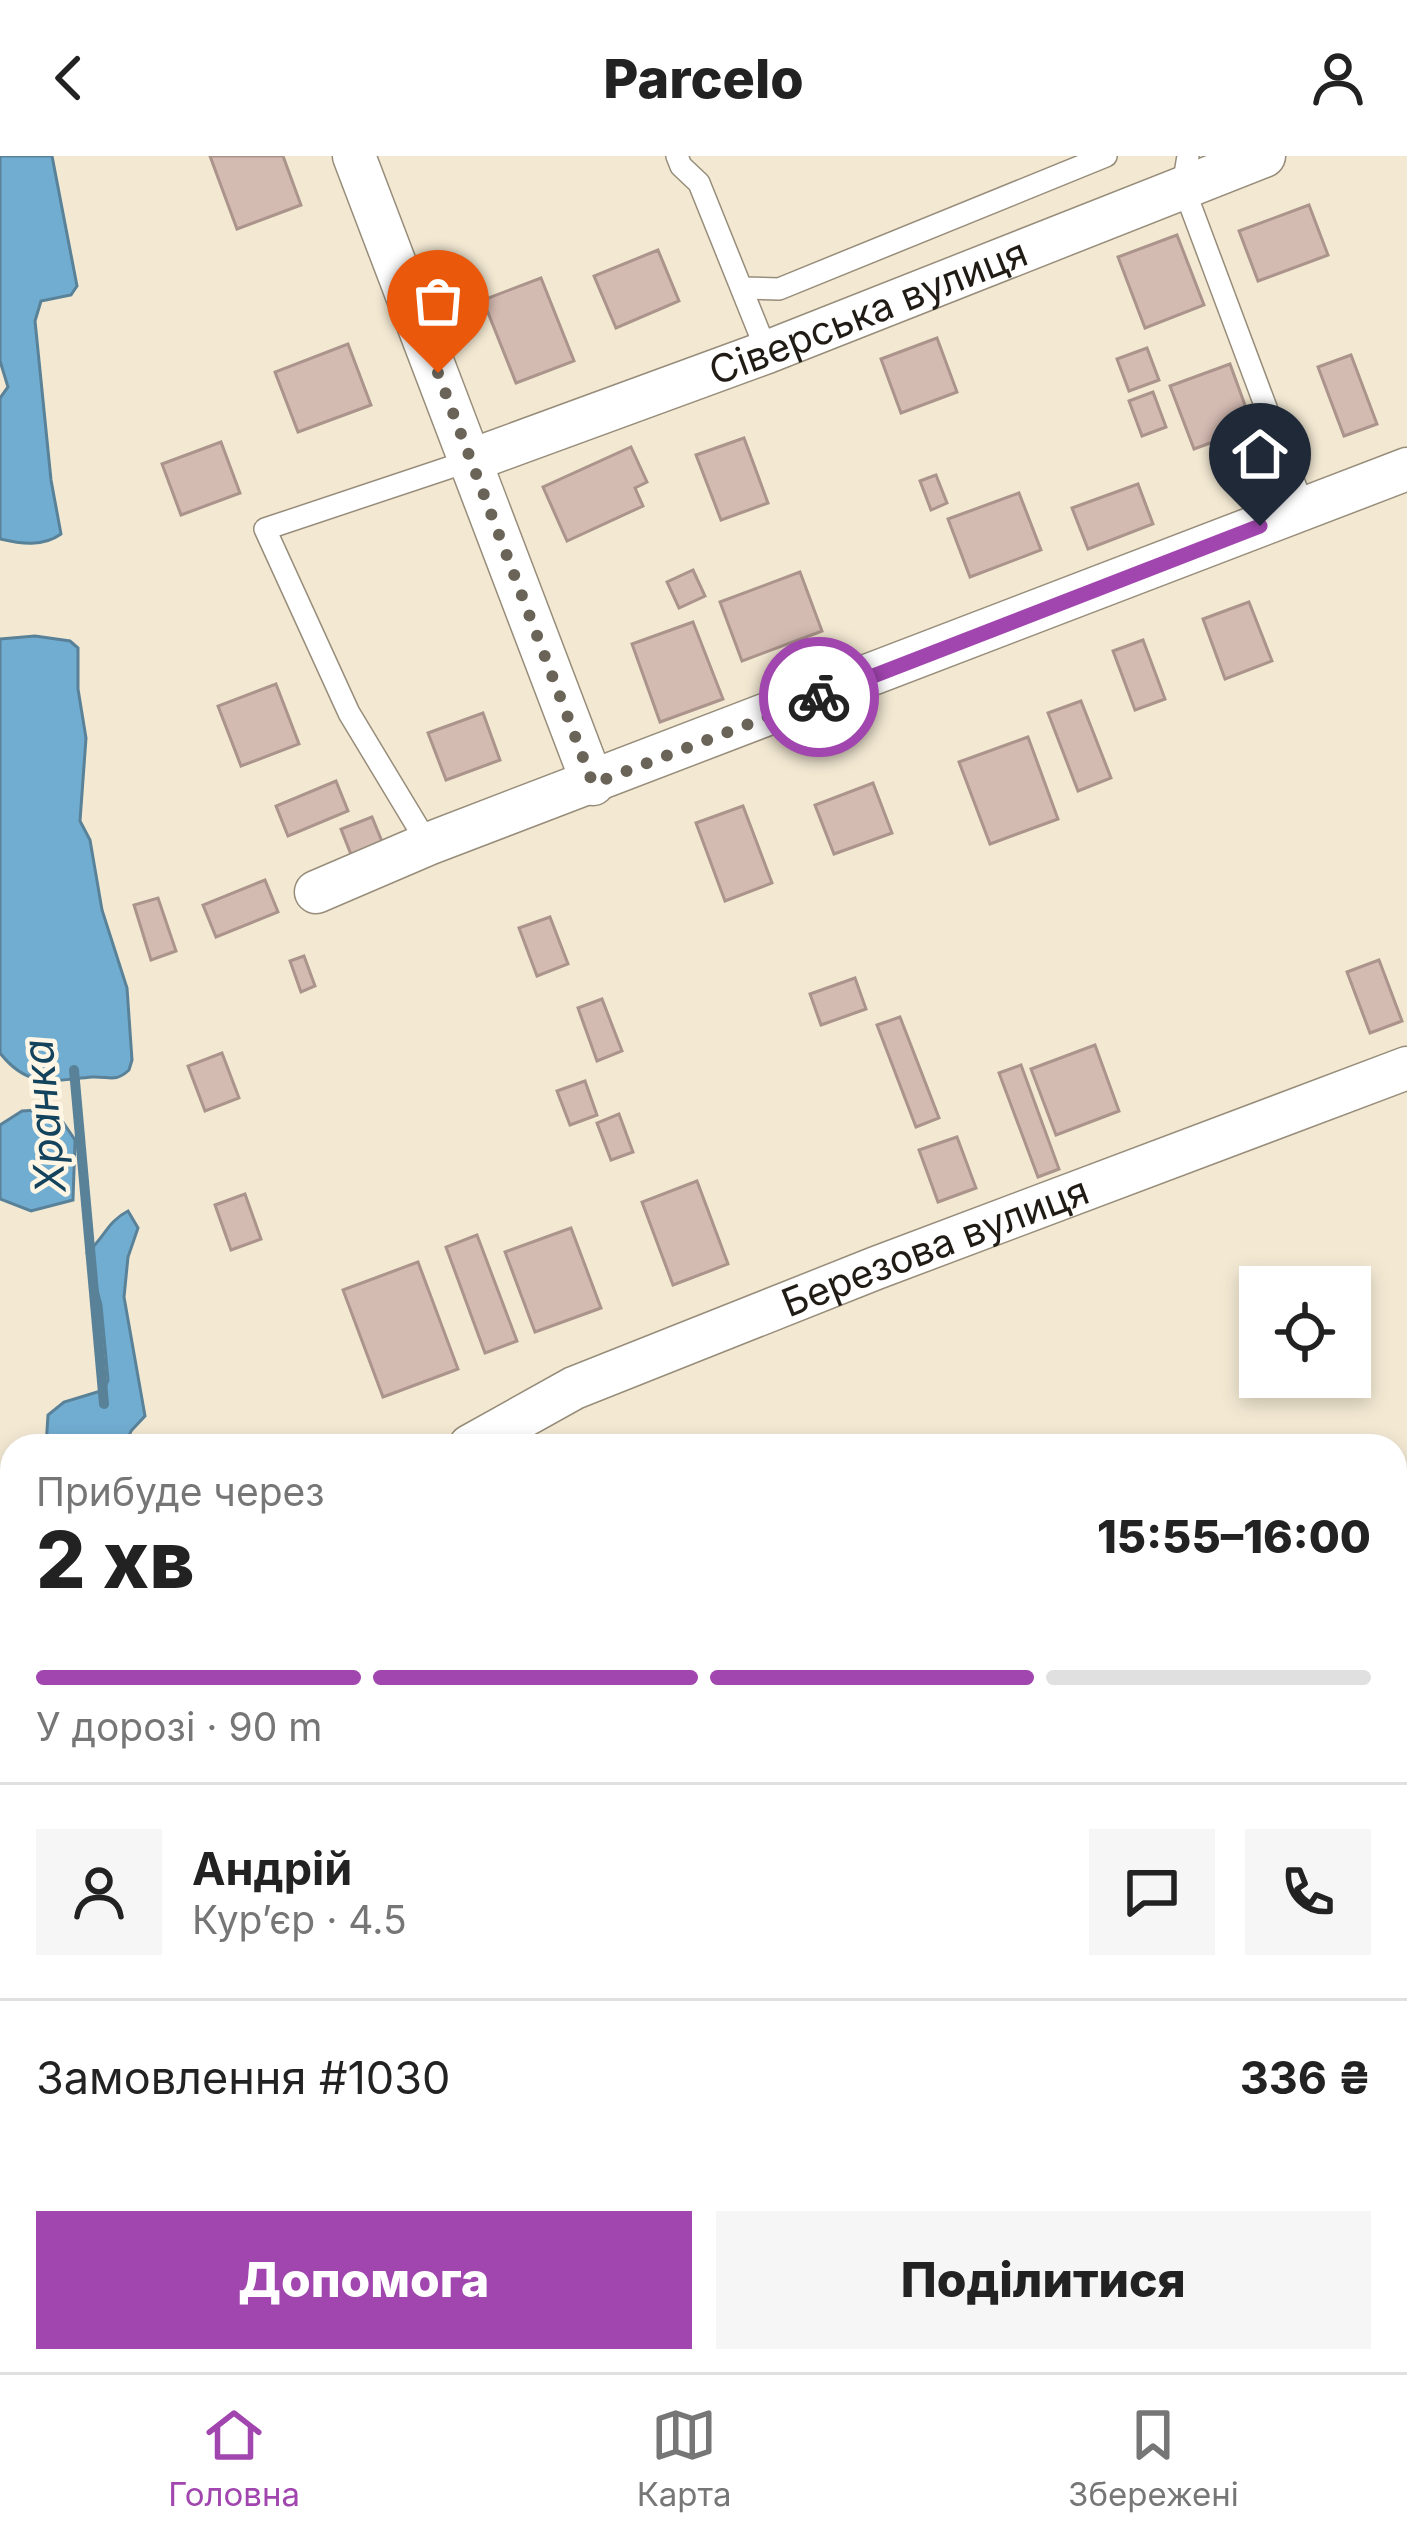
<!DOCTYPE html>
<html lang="uk">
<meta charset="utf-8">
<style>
:root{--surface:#fff;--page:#f6f6f6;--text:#222;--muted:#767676;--line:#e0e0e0;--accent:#a145af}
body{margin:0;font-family:Inter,sans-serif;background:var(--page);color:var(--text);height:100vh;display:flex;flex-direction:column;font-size:45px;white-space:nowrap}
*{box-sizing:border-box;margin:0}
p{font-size:39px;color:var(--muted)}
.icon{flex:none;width:66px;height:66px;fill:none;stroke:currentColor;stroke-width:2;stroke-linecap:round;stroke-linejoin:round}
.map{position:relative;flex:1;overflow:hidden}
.details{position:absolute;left:0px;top:1278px;width:1407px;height:939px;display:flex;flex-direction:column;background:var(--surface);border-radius:36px 36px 0 0;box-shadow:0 6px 18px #0003}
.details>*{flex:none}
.fabs{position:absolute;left:1239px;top:1110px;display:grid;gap:24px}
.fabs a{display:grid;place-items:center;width:132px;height:132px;border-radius:0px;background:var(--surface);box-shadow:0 6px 18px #0003;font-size:60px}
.pin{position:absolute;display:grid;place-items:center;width:102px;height:102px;color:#fff;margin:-123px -51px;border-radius:50% 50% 50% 0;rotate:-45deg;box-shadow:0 0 12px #0007}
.pin .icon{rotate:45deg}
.courier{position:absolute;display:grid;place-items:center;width:120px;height:120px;margin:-60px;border:9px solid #a145af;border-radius:50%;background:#fff;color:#222;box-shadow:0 3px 15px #0007}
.overview em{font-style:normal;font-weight:800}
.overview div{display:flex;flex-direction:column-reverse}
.overview{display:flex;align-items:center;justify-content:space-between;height:204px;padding:0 36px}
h1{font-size:78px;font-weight:800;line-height:90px}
.bar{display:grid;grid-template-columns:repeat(4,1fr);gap:18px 12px;align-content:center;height:144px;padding:0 36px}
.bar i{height:15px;border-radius:9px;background:var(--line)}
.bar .on{background:var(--accent)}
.bar p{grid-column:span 4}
.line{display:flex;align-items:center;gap:30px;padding:0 36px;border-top:3px solid var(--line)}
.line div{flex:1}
.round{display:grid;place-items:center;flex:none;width:126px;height:126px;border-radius:0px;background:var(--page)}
.button{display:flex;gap:24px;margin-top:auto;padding:24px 36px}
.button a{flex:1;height:138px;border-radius:0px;background:var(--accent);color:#fff;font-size:48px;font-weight:800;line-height:138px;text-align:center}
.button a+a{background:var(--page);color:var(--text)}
header{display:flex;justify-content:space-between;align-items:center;height:156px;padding:0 36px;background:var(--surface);font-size:54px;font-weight:800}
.menu{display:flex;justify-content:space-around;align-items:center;height:168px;border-top:3px solid var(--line);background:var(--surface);font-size:33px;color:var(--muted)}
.menu a{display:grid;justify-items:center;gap:6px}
.menu .on{color:var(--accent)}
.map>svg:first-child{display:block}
.water{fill:#71add1;stroke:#598299;stroke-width:3}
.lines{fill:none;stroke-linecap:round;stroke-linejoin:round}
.stream{stroke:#598299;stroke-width:10}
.building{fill:#d4bbb2;stroke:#ab948b;stroke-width:3}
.lane-casing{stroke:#978d7a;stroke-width:24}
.street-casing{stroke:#978d7a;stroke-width:45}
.path{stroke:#8b8476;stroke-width:6;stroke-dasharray:3 9;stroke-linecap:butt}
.lane{stroke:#fff;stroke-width:21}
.street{stroke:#fff;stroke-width:42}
.done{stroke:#6a6458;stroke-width:12;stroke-dasharray:0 21.6}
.route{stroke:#a145af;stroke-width:15}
.labels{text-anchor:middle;stroke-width:9;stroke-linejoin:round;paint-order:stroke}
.street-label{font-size:39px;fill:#201c15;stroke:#fff6e5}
.water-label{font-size:42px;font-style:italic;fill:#13435d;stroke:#fff6e5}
</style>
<header><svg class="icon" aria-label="back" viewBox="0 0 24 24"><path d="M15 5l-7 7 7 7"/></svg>Parcelo<svg class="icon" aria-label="person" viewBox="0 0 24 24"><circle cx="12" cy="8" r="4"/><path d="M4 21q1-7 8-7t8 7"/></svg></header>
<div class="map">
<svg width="1407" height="2216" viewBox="0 0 1407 2216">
<rect width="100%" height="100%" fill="#f3e9d3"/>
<g class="water">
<path d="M0 0H52L77 130 71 139 41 145 35 165 51 324 61 378C43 391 21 388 0 383V242L8 231 0 205Z"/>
<path d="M35 480 70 485 78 492V533L86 582 80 665 90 684 102 754 127 832 132 904 129 914C115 927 109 920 92 921 55 924 29 934 0 897V483Z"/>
<polygon points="54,953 75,984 73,1044 31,1055 0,1043 0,969 22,955"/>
<path d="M128 1055 138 1072 128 1101 124 1141 145 1260 131 1275 125 1290H46L48 1259 64 1246 104 1234 108 1224 101 1149 87 1097C104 1082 108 1065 128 1055Z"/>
</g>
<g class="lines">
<g class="stream">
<polyline points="74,914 104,1248"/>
<polyline points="150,2205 152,2216"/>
</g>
</g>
<g class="building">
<polygon points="210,0 283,0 301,49 237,73"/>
<polygon points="1309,49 1328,99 1258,125 1239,75"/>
<polygon points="1177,79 1204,149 1145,172 1118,101"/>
<polygon points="658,94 679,145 616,172 594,120"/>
<polygon points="541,122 574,205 516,227 483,144"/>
<polygon points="937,182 957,236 901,257 881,203"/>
<polygon points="348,188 371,249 298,276 275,216"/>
<polygon points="1147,192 1159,224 1129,235 1117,203"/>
<polygon points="1351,199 1377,268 1344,280 1318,211"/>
<polygon points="1230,208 1253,271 1194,293 1170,230"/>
<polygon points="1153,236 1166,271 1142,280 1129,245"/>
<polygon points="744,282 768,347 721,364 696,299"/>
<polygon points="221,286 240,337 181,359 162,308"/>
<polygon points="631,291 647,326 635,332 643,350 567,385 543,331"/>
<polygon points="936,319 947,347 931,354 920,325"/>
<polygon points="1138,328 1153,368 1088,393 1072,352"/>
<polygon points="1019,337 1041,394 970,421 948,363"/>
<polygon points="693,414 705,440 679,452 667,426"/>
<polygon points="800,416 822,475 742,505 720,446"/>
<polygon points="1249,446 1272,505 1225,523 1203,463"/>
<polygon points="693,466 723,543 660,566 632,488"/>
<polygon points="1143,484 1165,543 1135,554 1113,495"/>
<polygon points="276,528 299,588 241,610 218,550"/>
<polygon points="1081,545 1111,622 1078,635 1048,557"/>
<polygon points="483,557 500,604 446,624 428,577"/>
<polygon points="1028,581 1058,663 990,688 959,606"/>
<polygon points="336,625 348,655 288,680 276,650"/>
<polygon points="873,627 892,677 834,698 815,649"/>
<polygon points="743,650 772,727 725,745 696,667"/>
<polygon points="372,661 383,688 352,701 341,673"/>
<polygon points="265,724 278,756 216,781 203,749"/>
<polygon points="158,742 176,795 151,804 134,749"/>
<polygon points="550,761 568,808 537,820 519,772"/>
<polygon points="304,800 315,830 301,836 290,805"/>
<polygon points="1379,804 1402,865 1370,877 1347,816"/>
<polygon points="855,822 866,853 821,869 810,838"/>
<polygon points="602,843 622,895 597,905 578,852"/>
<polygon points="900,861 939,962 916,971 877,869"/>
<polygon points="1095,889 1119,955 1056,979 1031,913"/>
<polygon points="222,897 239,942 205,955 188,910"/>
<polygon points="1021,909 1059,1013 1038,1021 999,917"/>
<polygon points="585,925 597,959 570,969 557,935"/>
<polygon points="619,958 633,996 611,1004 597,967"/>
<polygon points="957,981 976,1032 938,1046 919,994"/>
<polygon points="697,1025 728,1108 673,1129 642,1046"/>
<polygon points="245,1038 261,1083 231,1094 215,1049"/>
<polygon points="571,1072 601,1152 535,1176 505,1096"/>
<polygon points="477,1079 517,1185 485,1197 446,1091"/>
<polygon points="418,1106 458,1213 383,1241 343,1134"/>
</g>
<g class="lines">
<g class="lane-casing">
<g id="lane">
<polyline points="677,0 681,10 699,27 767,196"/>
<polyline points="1188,0 1183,30 1304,353"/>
<polyline points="742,132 779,133 1106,0"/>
<polyline points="428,688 349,557 265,373 472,304"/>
</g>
</g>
<g class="street-casing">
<g id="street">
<polyline points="354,0 593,628"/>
<path id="s1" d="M472 304 767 196 1264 0"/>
<polyline points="316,736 428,688 1407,313"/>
<path id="s2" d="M470 1290 574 1232 876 1112 1407 912"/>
<polyline points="1395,2131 1407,2126"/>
<polyline points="1181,2216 1208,2205"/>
</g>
</g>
<g class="path">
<polyline points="389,2205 389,2216"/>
<polyline points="213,2216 226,2205"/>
</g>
<use href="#lane" class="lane"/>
<use href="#street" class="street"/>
</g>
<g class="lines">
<polyline class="done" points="438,217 593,628 819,541"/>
<polyline class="route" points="819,541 1260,370"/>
</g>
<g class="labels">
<g class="street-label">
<text dy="14" stroke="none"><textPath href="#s1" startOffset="423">Сіверська вулиця</textPath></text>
<text dy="14" stroke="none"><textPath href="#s2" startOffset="507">Березова вулиця</textPath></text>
</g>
<g class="water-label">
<text transform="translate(44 960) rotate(-95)" y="15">Хранка</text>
</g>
</g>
</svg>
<div class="fabs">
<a><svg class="icon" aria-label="locate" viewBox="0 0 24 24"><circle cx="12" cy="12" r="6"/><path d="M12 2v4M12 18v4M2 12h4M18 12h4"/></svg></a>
</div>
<div class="pin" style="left:438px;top:217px;background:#ea580c"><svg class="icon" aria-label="bag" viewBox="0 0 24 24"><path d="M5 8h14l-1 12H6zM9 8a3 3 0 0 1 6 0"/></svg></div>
<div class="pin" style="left:1260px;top:370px;background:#1f2937"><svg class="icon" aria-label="home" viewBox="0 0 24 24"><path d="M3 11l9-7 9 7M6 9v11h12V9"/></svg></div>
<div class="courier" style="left:819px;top:541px"><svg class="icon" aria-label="bike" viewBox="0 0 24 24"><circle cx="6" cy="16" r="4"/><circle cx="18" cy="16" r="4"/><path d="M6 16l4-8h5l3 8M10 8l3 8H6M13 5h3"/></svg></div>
<section class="details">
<div class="overview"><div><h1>2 хв</h1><p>Прибуде через</p></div><em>15:55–16:00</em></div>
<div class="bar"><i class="on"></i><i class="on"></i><i class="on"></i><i></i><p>У дорозі · 90 m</p></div>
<div class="line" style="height:216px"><a class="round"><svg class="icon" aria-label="person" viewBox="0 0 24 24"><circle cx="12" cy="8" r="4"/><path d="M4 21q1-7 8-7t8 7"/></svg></a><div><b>Андрій</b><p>Кур’єр · 4.5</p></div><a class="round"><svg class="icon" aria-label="chat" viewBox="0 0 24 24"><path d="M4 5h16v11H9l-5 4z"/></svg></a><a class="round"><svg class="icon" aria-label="phone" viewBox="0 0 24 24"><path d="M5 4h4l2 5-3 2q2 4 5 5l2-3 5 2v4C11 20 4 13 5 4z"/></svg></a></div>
<div class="line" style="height:156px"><div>Замовлення #1030</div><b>336 ₴</b></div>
<div class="button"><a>Допомога</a><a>Поділитися</a></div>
</section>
</div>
<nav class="menu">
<a class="on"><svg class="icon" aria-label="home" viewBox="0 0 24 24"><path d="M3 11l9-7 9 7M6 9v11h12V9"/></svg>Головна</a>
<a><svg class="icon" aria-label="map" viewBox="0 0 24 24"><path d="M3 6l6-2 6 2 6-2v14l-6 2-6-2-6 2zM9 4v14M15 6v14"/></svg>Карта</a>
<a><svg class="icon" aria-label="saved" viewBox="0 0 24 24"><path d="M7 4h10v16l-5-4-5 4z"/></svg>Збережені</a>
</nav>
